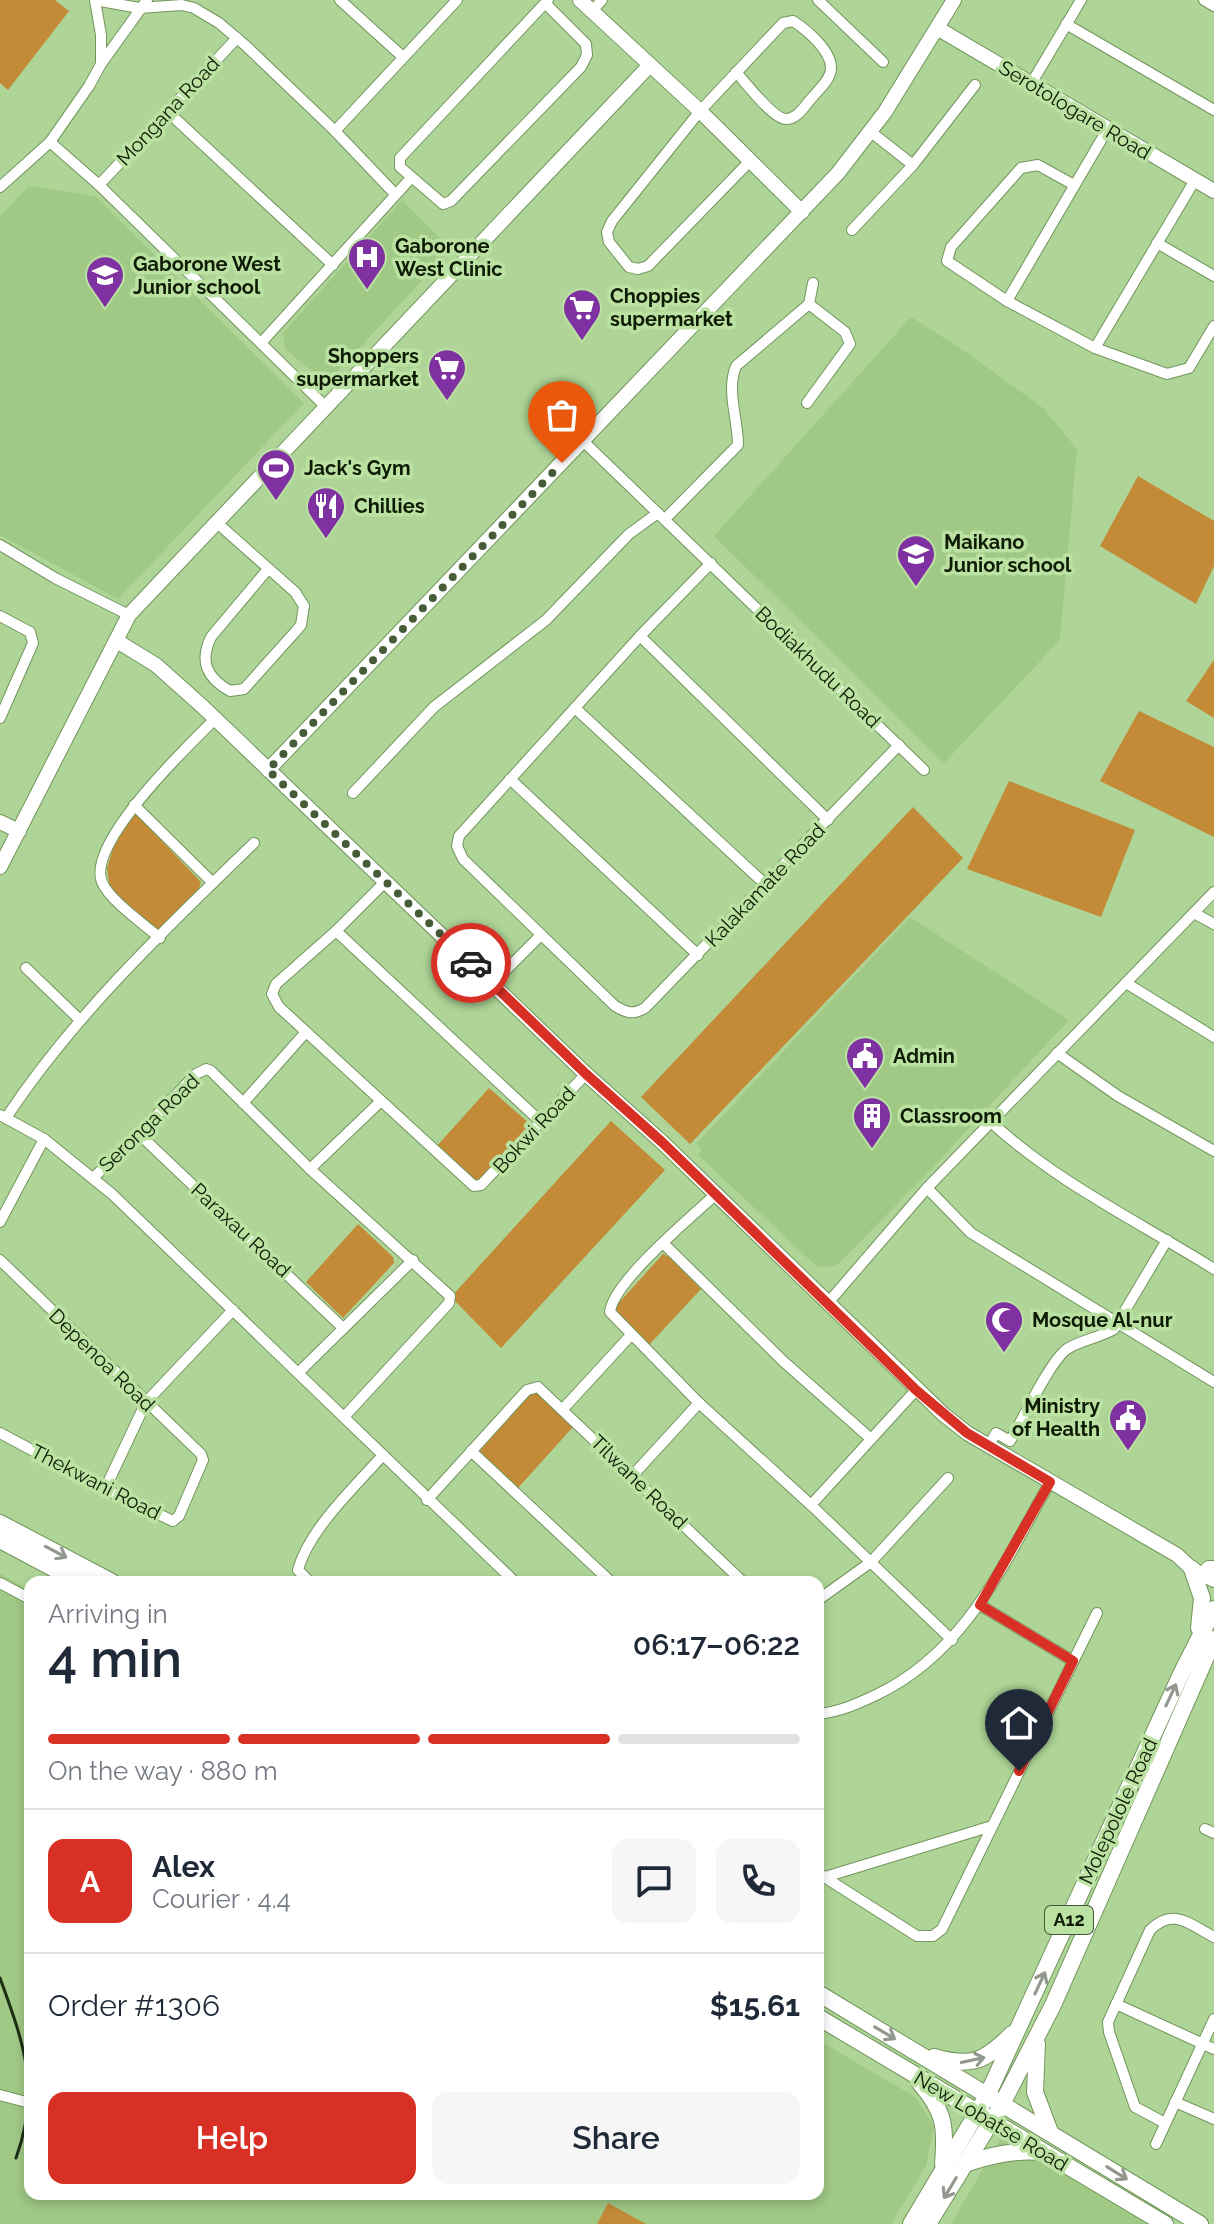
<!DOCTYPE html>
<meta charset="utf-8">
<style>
:root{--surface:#fff;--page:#f6f6f7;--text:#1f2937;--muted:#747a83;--line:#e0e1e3;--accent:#d93025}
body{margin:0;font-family:Raleway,sans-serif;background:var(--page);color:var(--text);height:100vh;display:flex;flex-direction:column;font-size:30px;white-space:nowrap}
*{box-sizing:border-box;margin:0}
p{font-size:26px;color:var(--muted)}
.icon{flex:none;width:44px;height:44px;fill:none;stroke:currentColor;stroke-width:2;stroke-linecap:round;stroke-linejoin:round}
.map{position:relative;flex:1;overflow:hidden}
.panel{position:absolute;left:24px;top:1576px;width:800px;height:624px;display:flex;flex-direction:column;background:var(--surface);border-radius:16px;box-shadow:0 4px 12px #0003}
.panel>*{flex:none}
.pin{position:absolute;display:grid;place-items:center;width:68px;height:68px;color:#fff;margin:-82px -34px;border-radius:50% 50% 50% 0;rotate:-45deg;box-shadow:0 0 8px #0007}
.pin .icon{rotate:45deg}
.courier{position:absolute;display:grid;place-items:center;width:80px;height:80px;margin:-40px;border:6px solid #d93025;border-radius:50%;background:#fff;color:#222;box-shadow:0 2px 10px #0007}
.head em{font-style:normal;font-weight:600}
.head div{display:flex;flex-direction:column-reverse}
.head{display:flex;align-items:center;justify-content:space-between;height:136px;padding:0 24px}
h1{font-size:52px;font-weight:600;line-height:60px}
.bar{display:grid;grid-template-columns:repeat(4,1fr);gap:12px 8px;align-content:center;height:96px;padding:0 24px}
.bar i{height:10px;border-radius:6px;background:var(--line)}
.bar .active{background:var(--accent)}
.bar p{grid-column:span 4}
.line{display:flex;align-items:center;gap:20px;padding:0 24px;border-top:2px solid var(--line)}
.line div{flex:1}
.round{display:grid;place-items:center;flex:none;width:84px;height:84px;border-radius:16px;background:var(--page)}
.primary-button{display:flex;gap:16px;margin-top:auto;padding:16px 24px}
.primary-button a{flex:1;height:92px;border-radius:16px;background:var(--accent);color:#fff;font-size:32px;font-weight:600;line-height:92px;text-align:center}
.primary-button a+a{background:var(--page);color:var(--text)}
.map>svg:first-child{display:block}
.built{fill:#a0c986}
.green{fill:#c38b37}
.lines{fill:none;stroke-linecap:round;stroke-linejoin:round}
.street-casing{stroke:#72955b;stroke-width:12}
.secondary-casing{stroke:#72955b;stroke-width:16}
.primary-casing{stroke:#72955b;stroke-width:18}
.street{stroke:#fff;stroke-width:10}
.secondary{stroke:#fff;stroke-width:14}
.primary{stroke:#fff;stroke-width:16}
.rail{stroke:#1e2e14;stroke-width:3}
.oneway{stroke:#93988e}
.done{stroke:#465c38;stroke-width:8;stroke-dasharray:0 14.4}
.route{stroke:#d93025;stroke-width:10}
.labels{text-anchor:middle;stroke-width:7;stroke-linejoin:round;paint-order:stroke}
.shield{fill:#bbe2a3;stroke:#425734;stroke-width:2}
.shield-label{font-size:18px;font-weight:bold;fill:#0e1b05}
.street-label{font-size:20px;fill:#0e1b05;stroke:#bbe2a3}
.poi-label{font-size:20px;font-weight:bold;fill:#0e1b05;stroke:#bbe2a3;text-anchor:start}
</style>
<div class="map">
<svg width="1214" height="2224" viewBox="0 0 1214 2224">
<rect width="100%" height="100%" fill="#aed597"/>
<g class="built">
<polygon points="29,186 95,196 304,403 118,599 0,535 0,216"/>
<polygon points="402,200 451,249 327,383 285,349 283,333"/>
<polygon points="911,317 969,354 1043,408 1077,449 1060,640 944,763 714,536"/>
<polygon points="910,917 1069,1020 920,1181 836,1266 817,1267 698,1155 702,1150 696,1144"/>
<polygon points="0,1573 30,1590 30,2194 818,2194 818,2040 915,2097 934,2126 926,2166 891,2224 0,2224"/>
<polygon points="1001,2138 1172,2224 951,2224"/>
</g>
<g class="green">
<polygon points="0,0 55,0 69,11 8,90 0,83"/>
<polygon points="1138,476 1214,521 1214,566 1196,604 1100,546"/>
<polygon points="1214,660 1214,718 1186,701"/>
<polygon points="1139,711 1214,747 1214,837 1100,781"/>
<polygon points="1009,781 1135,830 1101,917 967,869"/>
<polygon points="913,807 963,858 690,1144 641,1097"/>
<polygon points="136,814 201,882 198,891 159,933 110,888 107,868 117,836"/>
<polygon points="489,1088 530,1124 480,1180 473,1179 436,1147"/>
<polygon points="611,1121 665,1170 501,1348 451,1297"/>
<polygon points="358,1224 393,1257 394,1263 343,1318 306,1282"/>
<polygon points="663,1254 669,1257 701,1289 648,1346 613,1315 614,1308"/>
<polygon points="538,1392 573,1427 518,1488 477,1454 531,1393"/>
<polygon points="608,2203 646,2224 647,2224 597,2224"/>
</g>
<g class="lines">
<g class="street-casing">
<g id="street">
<polyline points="95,0 139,8 182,5 194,8 219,23 245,45 335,131 395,194"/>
<polyline points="95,0 101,35 101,62"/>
<polyline points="340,0 403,57"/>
<polyline points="818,0 883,62"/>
<polyline points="1204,0 1214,6"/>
<polyline points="545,3 586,44 587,55 581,67 451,201 443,204 400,167 400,158 548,0"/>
<polyline points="592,11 602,0"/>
<polyline points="1066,24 1214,110"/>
<path d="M736 72C746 83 773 119 786 119 797 119 804 107 810 100 817 91 830 81 831 69 832 51 807 30 793 21L783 23 700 111 612 221 607 232 609 242 629 267 638 269 648 266 750 161"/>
<polyline points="1031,84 1081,0"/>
<polyline points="168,112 333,265"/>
<polyline points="335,131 457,0"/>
<polyline points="871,132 913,165"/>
<polyline points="50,142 89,86 101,64 147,0"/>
<polyline points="99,185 237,38"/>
<polyline points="1074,185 1038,165 1021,168 951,247 947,261 1007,301 1095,348 1167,374 1189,368 1214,326"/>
<polyline points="0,187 50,142 99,185 326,407"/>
<polyline points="852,230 913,165 975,85"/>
<polyline points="1157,243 1214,276"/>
<polyline points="1007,301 1107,130"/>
<polyline points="261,343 411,178"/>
<polyline points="1095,348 1195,180"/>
<polyline points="807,403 850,344 845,332 809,304"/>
<polyline points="583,441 924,770"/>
<path d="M665 519 738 445C738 419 726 391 736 366L809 304 813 283"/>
<path d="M216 522 295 592 304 606 301 625 296 631 244 689 230 691C207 678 199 662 211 637L268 569"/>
<polyline points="0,545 55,578 129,615"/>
<path d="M711 563 640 636 459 836 457 846 463 859 615 1006C627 1013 633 1015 645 1008L899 745"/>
<polyline points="0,616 30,632 33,643 0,718"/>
<polyline points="640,636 828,820"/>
<polyline points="575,708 766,885"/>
<polyline points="510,779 698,955"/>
<polyline points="353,793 434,707 546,620 629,534 658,513"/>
<polyline points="134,805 213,883"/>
<polyline points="386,881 336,931 276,984 272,994 279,1007 474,1186 481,1185 586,1074"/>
<polyline points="1194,913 1214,924"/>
<polyline points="336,931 541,1122"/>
<path d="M160 938C145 925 109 900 102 882 86 843 188 746 215 719"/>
<polyline points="26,968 80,1020"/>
<polyline points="1126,983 1214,1037"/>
<polyline points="492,984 540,936"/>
<polyline points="1057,1053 1118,1096 1214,1151"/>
<polyline points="243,1103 306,1032"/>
<polyline points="0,1115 44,1139 112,1194 515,1582"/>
<path d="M6 1118C74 1015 166 928 254 843"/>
<path d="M991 1122C1056 1182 1139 1222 1214 1269"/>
<polyline points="139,1134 342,1327"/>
<polyline points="310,1169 381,1101"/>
<polyline points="93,1178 139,1134 196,1074 206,1069 211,1071 310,1169 450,1296 449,1303 344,1417"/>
<polyline points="927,1188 971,1233 1214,1382"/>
<path d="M715 1195C691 1217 613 1282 610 1312L699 1403 811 1505 952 1640"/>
<polyline points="0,1222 44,1139"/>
<polyline points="663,1243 783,1361 870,1438"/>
<polyline points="0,1260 201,1454 203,1460 179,1516 173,1521 105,1489 0,1433"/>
<polyline points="827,1304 927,1188 1214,892"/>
<polyline points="298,1373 413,1260"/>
<polyline points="563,1409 631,1335"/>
<path d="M989 1445 996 1433 1010 1441C1022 1421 1050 1361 1067 1349 1081 1340 1099 1338 1114 1329L1167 1240"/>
<polyline points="471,1451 611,1582"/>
<polyline points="633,1475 699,1403"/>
<polyline points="105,1489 146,1402 233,1310"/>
<polyline points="427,1500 527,1390 538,1387 743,1582"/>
<polyline points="811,1505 916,1390"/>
<path d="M310 1582 298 1570C309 1529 355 1487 383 1455"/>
<polyline points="0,1583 30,1599"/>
<polyline points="818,1600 871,1562 948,1478"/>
<polyline points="980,1605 1073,1661"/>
<path d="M818 1714C839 1712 857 1704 876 1695 966 1652 1003 1565 1050 1482"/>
<polyline points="1205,1829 1214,1833"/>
<polyline points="818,1873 917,1936 933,1936 942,1929 1097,1613"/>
<polyline points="825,1877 992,1826"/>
<polyline points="1116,2004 1214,2049"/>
<polyline points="0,2095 30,2103"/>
<polyline points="1175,2102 1214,2119"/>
<path d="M1165 2123 1135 2107 1109 2032 1108 2022 1150 1930C1173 1907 1189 1924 1214 1937"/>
<polyline points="1156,2144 1214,2019"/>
</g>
</g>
<g class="secondary-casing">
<g id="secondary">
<polyline points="580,0 700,111 802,212"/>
<polyline points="937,28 1214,191"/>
<polyline points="117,641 156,665 202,706 586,1074 663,1143 943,1414 967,1433 1177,1555 1192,1569 1214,1580"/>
<polyline points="268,770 838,173 885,112 954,0"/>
<polyline points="0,822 19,831"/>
<polyline points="0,867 129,615 650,65"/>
</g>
</g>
<g class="primary-casing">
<g id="primary">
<polyline points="0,1523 112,1582"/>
<polyline points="0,1540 79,1582"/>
<polyline points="1192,1569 1202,1598 1199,1628"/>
<polyline points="1209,1569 1214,1569"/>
<polyline points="818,1993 1200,2224"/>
<polyline points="818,2017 1165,2224"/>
<polyline points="1037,2044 1035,2092 1050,2132"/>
<path d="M934 2057C972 2068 985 2061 1012 2034"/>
<path d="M920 2083C945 2112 946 2127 943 2164"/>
<path d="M965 2164C991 2155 1014 2150 1041 2152"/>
<polyline points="911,2224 987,2096 1182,1672 1214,1609"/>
<polyline points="928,2224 1002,2104 1053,2005 1214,1639"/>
</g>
</g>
<use href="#street" class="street"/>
<use href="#secondary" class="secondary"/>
<use href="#primary" class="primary"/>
<path class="rail" d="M0 1978C24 2044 41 2090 16 2158"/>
</g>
<defs><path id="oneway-shaft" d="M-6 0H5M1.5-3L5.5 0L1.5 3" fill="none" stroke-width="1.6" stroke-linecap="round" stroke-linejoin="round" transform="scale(2)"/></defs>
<g class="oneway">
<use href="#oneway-shaft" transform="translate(56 1552) rotate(28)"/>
<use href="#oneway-shaft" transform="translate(1171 1695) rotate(-65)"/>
<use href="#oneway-shaft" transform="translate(1040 1983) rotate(-65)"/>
<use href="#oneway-shaft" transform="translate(885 2033) rotate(31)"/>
<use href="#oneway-shaft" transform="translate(973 2060) rotate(-12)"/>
<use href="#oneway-shaft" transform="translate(1117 2173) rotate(32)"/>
<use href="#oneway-shaft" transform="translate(950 2188) rotate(121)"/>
</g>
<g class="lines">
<polyline class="done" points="471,963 268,770 562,463"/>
<polyline class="route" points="471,963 586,1074 663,1143 916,1390 967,1433 1050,1482 980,1605 1073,1661 1019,1771"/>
</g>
<defs>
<g id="hospital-pin" transform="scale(2)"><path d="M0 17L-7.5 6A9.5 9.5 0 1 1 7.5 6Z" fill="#8031a1" stroke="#bbe2a3"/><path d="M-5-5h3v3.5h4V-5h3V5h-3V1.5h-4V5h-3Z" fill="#fff"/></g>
<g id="school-pin" transform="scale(2)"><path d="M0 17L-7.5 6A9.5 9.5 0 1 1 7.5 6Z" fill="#8031a1" stroke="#bbe2a3"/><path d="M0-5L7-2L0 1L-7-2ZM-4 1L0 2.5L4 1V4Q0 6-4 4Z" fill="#fff"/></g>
<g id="supermarket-pin" transform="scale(2)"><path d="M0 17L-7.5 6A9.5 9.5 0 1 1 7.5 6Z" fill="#8031a1" stroke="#bbe2a3"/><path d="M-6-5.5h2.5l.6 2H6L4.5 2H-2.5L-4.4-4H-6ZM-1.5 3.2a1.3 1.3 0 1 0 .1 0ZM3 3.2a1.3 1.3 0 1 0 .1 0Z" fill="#fff"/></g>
<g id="stadium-pin" transform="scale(2)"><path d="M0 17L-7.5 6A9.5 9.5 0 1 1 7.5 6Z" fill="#8031a1" stroke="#bbe2a3"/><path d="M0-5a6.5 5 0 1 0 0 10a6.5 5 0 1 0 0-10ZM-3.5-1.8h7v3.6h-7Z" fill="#fff"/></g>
<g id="restaurant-pin" transform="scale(2)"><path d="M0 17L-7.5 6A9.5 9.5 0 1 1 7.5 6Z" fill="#8031a1" stroke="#bbe2a3"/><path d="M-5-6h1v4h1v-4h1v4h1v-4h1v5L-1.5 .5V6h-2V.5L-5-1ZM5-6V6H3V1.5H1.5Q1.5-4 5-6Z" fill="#fff"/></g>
<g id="civic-pin" transform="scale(2)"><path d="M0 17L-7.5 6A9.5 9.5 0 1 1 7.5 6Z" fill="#8031a1" stroke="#bbe2a3"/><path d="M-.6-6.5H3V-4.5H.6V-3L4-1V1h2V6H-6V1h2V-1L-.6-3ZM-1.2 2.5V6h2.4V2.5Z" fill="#fff"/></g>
<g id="building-pin" transform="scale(2)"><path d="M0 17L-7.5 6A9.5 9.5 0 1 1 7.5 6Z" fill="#8031a1" stroke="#bbe2a3"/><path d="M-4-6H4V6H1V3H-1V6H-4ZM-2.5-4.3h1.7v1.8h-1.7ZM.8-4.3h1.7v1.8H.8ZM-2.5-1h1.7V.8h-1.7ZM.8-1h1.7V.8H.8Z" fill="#fff"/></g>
<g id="mosque-pin" transform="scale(2)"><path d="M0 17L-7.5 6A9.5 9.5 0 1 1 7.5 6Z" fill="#8031a1" stroke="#bbe2a3"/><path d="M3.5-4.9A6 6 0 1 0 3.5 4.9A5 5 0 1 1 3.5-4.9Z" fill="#fff"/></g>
</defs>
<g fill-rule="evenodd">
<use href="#hospital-pin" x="367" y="257"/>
<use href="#school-pin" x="105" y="275"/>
<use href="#supermarket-pin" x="582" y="308"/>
<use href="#supermarket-pin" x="447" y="368"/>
<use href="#stadium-pin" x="276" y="468"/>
<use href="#restaurant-pin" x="326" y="506"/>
<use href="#school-pin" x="916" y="554"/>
<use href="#civic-pin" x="865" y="1056"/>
<use href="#building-pin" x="872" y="1116"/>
<use href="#mosque-pin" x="1004" y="1320"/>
<use href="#civic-pin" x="1128" y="1418"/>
</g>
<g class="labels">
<rect class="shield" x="1045" y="1906" width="48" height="28" rx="6"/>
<g class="shield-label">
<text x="1069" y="1926">A12</text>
</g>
<g class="street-label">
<text transform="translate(1075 110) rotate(31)" y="7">Serotologare Road</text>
<text transform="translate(168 111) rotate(-47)" y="7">Mongana Road</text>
<text transform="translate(818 667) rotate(44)" y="7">Bodiakhudu Road</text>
<text transform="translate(765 885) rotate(-46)" y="7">Kalakamate Road</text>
<text transform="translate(149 1123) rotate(-44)" y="7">Seronga Road</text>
<text transform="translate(534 1130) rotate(-47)" y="7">Bokwi Road</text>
<text transform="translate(241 1230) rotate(43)" y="7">Paraxau Road</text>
<text transform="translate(102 1360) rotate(44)" y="7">Depenoa Road</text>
<text transform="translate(96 1482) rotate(27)" y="7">Thekwani Road</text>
<text transform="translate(639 1482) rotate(44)" y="7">Tilwane Road</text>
<text transform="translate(1118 1811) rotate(-65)" y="7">Molepolole Road</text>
<text transform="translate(991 2121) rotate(31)" y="7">New Lobatse Road</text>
</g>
<g class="poi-label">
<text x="395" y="253">Gaborone<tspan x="395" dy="23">West Clinic</tspan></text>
<text x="133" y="271">Gaborone West<tspan x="133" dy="23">Junior school</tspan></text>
<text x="610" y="303">Choppies<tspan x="610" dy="23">supermarket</tspan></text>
<text x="419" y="363" text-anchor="end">Shoppers<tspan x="419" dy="23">supermarket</tspan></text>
<text x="304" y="475">Jack's Gym</text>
<text x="354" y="513">Chillies</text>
<text x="944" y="549">Maikano<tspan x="944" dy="23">Junior school</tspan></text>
<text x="893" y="1063">Admin</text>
<text x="900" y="1123">Classroom</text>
<text x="1032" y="1327">Mosque Al-nur</text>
<text x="1100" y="1413" text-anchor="end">Ministry<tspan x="1100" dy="23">of Health</tspan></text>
</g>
</g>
</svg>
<div class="pin" style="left:562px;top:463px;background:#ea580c"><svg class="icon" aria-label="bag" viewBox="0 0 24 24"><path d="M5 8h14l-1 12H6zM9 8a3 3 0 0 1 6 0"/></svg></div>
<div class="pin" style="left:1019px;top:1771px;background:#1f2937"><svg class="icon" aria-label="home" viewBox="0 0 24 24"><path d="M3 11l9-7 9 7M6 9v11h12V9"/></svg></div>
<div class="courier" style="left:471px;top:963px"><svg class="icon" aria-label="car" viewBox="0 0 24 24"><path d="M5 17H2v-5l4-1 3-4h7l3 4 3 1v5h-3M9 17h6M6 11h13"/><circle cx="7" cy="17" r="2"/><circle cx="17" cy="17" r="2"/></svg></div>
<section class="panel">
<div class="head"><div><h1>4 min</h1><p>Arriving in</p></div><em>06:17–06:22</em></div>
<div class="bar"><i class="active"></i><i class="active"></i><i class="active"></i><i></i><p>On the way · 880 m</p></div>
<div class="line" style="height:144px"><b class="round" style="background:var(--accent);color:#fff">A</b><div><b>Alex</b><p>Courier · 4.4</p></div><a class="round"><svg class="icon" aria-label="chat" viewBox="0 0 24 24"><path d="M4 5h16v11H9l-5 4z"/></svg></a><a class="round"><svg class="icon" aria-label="phone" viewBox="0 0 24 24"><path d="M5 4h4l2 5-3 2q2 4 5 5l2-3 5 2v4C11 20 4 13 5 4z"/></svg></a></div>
<div class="line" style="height:104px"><div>Order #1306</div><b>$15.61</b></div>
<div class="primary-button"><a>Help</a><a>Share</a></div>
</section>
</div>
